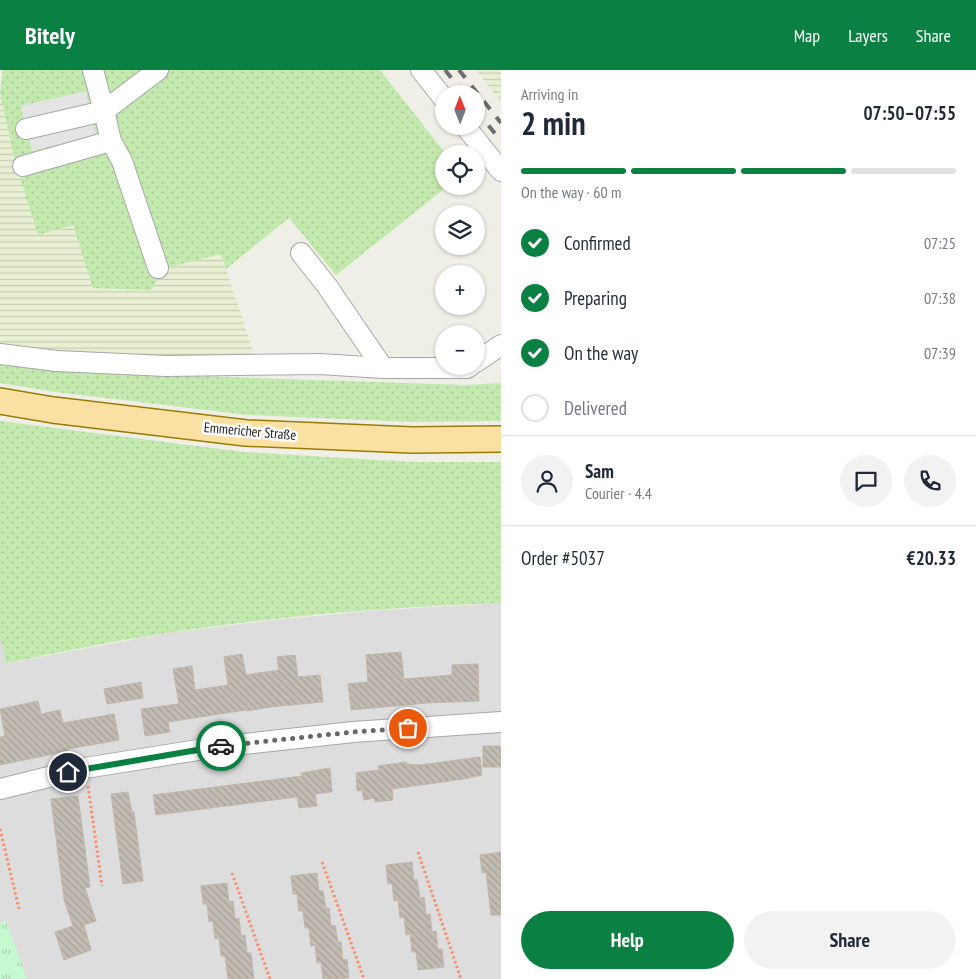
<!DOCTYPE html>
<meta charset="utf-8">
<style>
:root{--surface:#fff;--page:#f2f2f3;--text:#1f2937;--muted:#747a83;--line:#e0e1e3;--accent:#0b8043}
body{margin:0;font-family:"PT Sans Narrow",sans-serif;background:var(--page);color:var(--text);height:100vh;display:flex;flex-direction:column;font-size:19px;white-space:nowrap}
*{box-sizing:border-box;margin:0}
p{font-size:16px;color:var(--muted)}
.icon{flex:none;width:28px;height:28px;fill:none;stroke:currentColor;stroke-width:2;stroke-linecap:round;stroke-linejoin:round}
.map{position:relative;flex:1;overflow:hidden}
.details{display:flex;flex-direction:column;background:var(--surface);width:475px}
.details>*{flex:none}
.needle{width:32px;rotate:359deg}
.tools{position:absolute;left:435px;top:15px;display:grid;gap:10px}
.tools a{display:grid;place-items:center;width:50px;height:50px;border-radius:50%;background:var(--surface);box-shadow:0 1px 4px #0004;font-size:25px}
.pin{position:absolute;display:grid;place-items:center;width:42px;height:42px;color:#fff;margin:-21px;border:2px solid #fff;border-radius:50%;box-shadow:0 1px 5px #0007}
.courier{position:absolute;display:grid;place-items:center;width:50px;height:50px;margin:-25px;border:4px solid #0b8043;border-radius:50%;background:#fff;color:#222;box-shadow:0 1px 6px #0007}
.summary em{font-style:normal;font-weight:800}
.summary div{display:flex;flex-direction:column-reverse}
.summary{display:flex;align-items:center;justify-content:space-between;height:85px;padding:0 20px}
h1{font-size:32px;font-weight:800;line-height:38px}
.bar{display:grid;grid-template-columns:repeat(4,1fr);gap:8px 5px;align-content:center;height:60px;padding:0 20px}
.bar i{height:6px;border-radius:4px;background:var(--line)}
.bar .selected{background:var(--accent)}
.bar p{grid-column:span 4}
.line{display:flex;align-items:center;gap:12px;padding:0 20px;border-top:1px solid var(--line)}
.line div{flex:1}
.round{display:grid;place-items:center;flex:none;width:52px;height:52px;border-radius:26px;background:var(--page)}
ol{padding:0 20px;list-style:none}
li{display:flex;align-items:center;gap:15px;height:55px}
li p{margin-inline-start:auto}
li .icon{padding:5px;border-radius:50%;background:var(--accent);color:#fff;stroke-width:4}
li:last-child{color:var(--muted)}
li i{width:28px;height:28px;border:2px solid var(--line);border-radius:50%}
.primary-button{display:flex;gap:10px;margin-top:auto;padding:10px 20px}
.primary-button a{flex:1;height:58px;border-radius:30px;background:var(--accent);color:#fff;font-size:20px;font-weight:800;line-height:58px;text-align:center}
.primary-button a+a{background:var(--page);color:var(--text)}
header{display:flex;align-items:center;gap:30px;box-sizing:border-box;height:70px;padding:0 25px;background:var(--accent);color:#fff}
header strong{font-size:24px}
nav{display:flex;gap:28px;margin-inline-start:auto;font-size:18px}
main{display:flex;flex:1;min-height:0}
.map>svg:first-child{display:block}
.residential{fill:#dedddd}
.farmland{fill:url(#farmland-rules)}
.grass{fill:url(#grass-dots)}
.park{fill:url(#park-tufts)}
.parking{fill:#e4e4e4}
.building{fill:url(#building-back-hatch);stroke:#c2b7a9}
.lines{fill:none;stroke-linecap:round;stroke-linejoin:round}
.minor-casing{stroke:#a7a7a7;stroke-width:22}
.major-casing{stroke:#9a7c02;stroke-width:28}
.path{stroke:#f89071;stroke-width:3;stroke-dasharray:2.5 2.5;stroke-linecap:butt}
.minor{stroke:#fff;stroke-width:20}
.major{stroke:#fae0a2;stroke-width:25}
.rail{stroke:#6e6e6e;stroke-width:4;stroke-dasharray:10 10;stroke-linecap:butt}
.done{stroke:#696866;stroke-width:5;stroke-dasharray:0 9}
.route{stroke:#0b8043;stroke-width:6}
.labels{text-anchor:middle;stroke-width:5;stroke-linejoin:round;paint-order:stroke}
.street-label{font-size:14px;fill:#202020;stroke:#fff}
</style>
<header>
<strong>Bitely</strong>
<nav><a>Map</a><a>Layers</a><a>Share</a></nav>
</header>
<main>
<div class="map">
<svg width="501" height="909" viewBox="0 0 501 909">
<defs>
<pattern id="farmland-rules" width="6" height="5" patternUnits="userSpaceOnUse" patternTransform="scale(1.25)"><rect width="6" height="5" fill="#e9efd3"/><path d="M0 2.5h6" fill="none" stroke="#c8cdb5"/></pattern>
<pattern id="grass-dots" width="8" height="8" patternUnits="userSpaceOnUse" patternTransform="scale(1.25)"><rect width="8" height="8" fill="#c3e9ae"/><path d="M2 2h.1M6 6h.1" fill="none" stroke="#a7c895" stroke-width="1.8" stroke-linecap="round"/></pattern>
<pattern id="park-tufts" width="24" height="20" patternUnits="userSpaceOnUse" patternTransform="scale(1.25)"><rect width="24" height="20" fill="#c5f9d0"/><path d="M3 7l-1-3M5 7V3M7 7l1-3M15 17l-1-3M17 17v-4M19 17l1-3" fill="none" stroke="#a9d5b2"/></pattern>
<pattern id="building-back-hatch" width="6" height="6" patternUnits="userSpaceOnUse" patternTransform="scale(1.25)"><rect width="6" height="6" fill="#c1bbb3"/><path d="M-1 5l2 2M0 0l6 6M5-1l2 2" fill="none" stroke="#a6a09a"/></pattern>
</defs>
<rect width="100%" height="100%" fill="#f0efe7"/>
<polygon class="residential" points="501,533 501,909 0,909 0,568 8,593 168,563 273,550 380,540"/>
<g class="farmland">
<polygon points="476,0 501,0 501,32"/>
<polygon points="0,22 15,92 72,155 165,198 221,184 254,284 175,288 0,277"/>
</g>
<g class="grass">
<polygon points="3,0 380,0 446,84 444,84 444,116 448,116 336,205 289,148 226,199 221,184 165,198 151,220 93,218 73,155 38,165 15,92 0,22"/>
<polygon points="0,291 167,305 465,315 501,313 501,351 412,352 248,345 56,322 0,313"/>
<path d="M0 351 244 382 412 392H501V533C390 537 278 546 168 563 114 571 61 582 7 593L0 568Z"/>
</g>
<polygon class="park" points="6,851 27,909 0,909 0,853"/>
<g class="parking">
<polygon points="86,21 90,40 25,55 21,36"/>
<polygon points="92,49 96,65 32,81 28,64"/>
</g>
<g class="building">
<polygon points="401,582 404,609 452,605 452,595 478,594 479,631 427,633 351,640 348,614 368,612 366,585"/>
<polygon points="242,584 246,605 279,600 277,587 295,585 298,607 320,605 323,632 271,637 246,641 246,640 168,652 170,662 145,666 141,639 179,634 173,599 192,596 195,620 228,615 224,587"/>
<polygon points="141,612 143,628 107,634 104,619"/>
<polygon points="38,631 41,644 60,640 63,653 114,644 119,670 68,679 68,681 0,695 0,667 5,666 0,639"/>
<rect x="483" y="676" width="18" height="21"/>
<polygon points="480,687 482,705 464,709 392,719 393,730 375,732 374,728 364,730 362,720 357,721 356,703 379,700 378,696 406,692 407,694 420,695"/>
<polygon points="330,698 332,722 315,724 317,736 299,738 297,727 156,745 153,725 302,706 301,703"/>
<polygon points="128,722 132,742 134,742 143,811 123,814 111,724"/>
<polygon points="78,726 90,817 85,818 96,851 84,855 91,880 64,890 55,862 73,856 64,829 51,729"/>
<polygon points="501,782 501,845 491,845 486,802 482,803 480,785"/>
<polygon points="412,792 414,810 417,810 420,828 424,827 426,845 430,844 432,862 436,861 438,879 442,879 444,897 418,900 416,882 412,882 410,864 406,865 404,847 400,848 398,830 394,831 392,813 388,814 386,795"/>
<polygon points="317,803 319,821 323,821 326,838 329,838 331,856 335,855 338,872 341,872 343,890 347,889 349,908 323,909 321,892 317,893 315,875 311,876 309,858 305,858 303,841 299,841 297,824 293,824 291,806"/>
<polygon points="227,813 229,832 233,831 235,849 239,848 241,866 245,865 247,883 251,883 254,909 228,909 225,886 221,886 219,868 215,869 213,851 209,852 207,834 203,834 201,816"/>
</g>
<g class="lines">
<g class="minor-casing">
<g id="minor">
<polyline points="93,0 104,41 158,0"/>
<polyline points="421,0 444,29"/>
<polyline points="465,56 501,101"/>
<polyline points="26,59 104,41 111,71 122,91 158,198"/>
<polyline points="23,96 111,71"/>
<polyline points="301,183 327,216 383,298 467,298 470,296"/>
<polyline points="0,284 57,291 166,296 320,294 383,298"/>
<polyline points="476,292 501,275"/>
<polyline points="0,719 85,698 217,677 353,662 501,652"/>
</g>
</g>
<g class="major-casing">
<polyline id="major" points="0,331 53,340 246,363 412,370 501,369"/>
</g>
<g class="path">
<polyline points="88,716 102,816"/>
<polyline points="0,759 19,839"/>
<polyline points="418,782 461,909"/>
<polyline points="322,792 364,909"/>
<polyline points="232,803 270,909"/>
</g>
<use href="#minor" class="minor"/>
<use href="#major" class="major"/>
<g class="rail">
<polyline points="445,0 464,24"/>
<polyline points="459,0 501,53"/>
<polyline points="476,40 501,71"/>
</g>
</g>
<g class="lines">
<polyline class="done" points="221,676 353,662 408,658"/>
<polyline class="route" points="68,702 221,676"/>
</g>
<g class="labels">
<g class="street-label">
<text transform="translate(250 361) rotate(5)" y="5">Emmericher Straße</text>
</g>
</g>
</svg>
<div class="tools">
<a><svg class="needle" viewBox="-14 -14 28 28"><path d="M0-13l5 13h-10z" fill="#e53935"/><path d="M0 13l5-13h-10z" fill="#747a83"/></svg></a>
<a><svg class="icon" aria-label="locate" viewBox="0 0 24 24"><circle cx="12" cy="12" r="6"/><path d="M12 2v4M12 18v4M2 12h4M18 12h4"/></svg></a>
<a><svg class="icon" aria-label="layers" viewBox="0 0 24 24"><path d="M12 4l9 5-9 5-9-5zM3 14l9 5 9-5"/></svg></a>
<a>+</a>
<a>−</a>
</div>
<div class="pin" style="left:408px;top:658px;background:#ea580c"><svg class="icon" aria-label="bag" viewBox="0 0 24 24"><path d="M5 8h14l-1 12H6zM9 8a3 3 0 0 1 6 0"/></svg></div>
<div class="pin" style="left:68px;top:702px;background:#1f2937"><svg class="icon" aria-label="home" viewBox="0 0 24 24"><path d="M3 11l9-7 9 7M6 9v11h12V9"/></svg></div>
<div class="courier" style="left:221px;top:676px"><svg class="icon" aria-label="car" viewBox="0 0 24 24"><path d="M5 17H2v-5l4-1 3-4h7l3 4 3 1v5h-3M9 17h6M6 11h13"/><circle cx="7" cy="17" r="2"/><circle cx="17" cy="17" r="2"/></svg></div>
</div>
<section class="details">
<div class="summary"><div><h1>2 min</h1><p>Arriving in</p></div><em>07:50–07:55</em></div>
<div class="bar"><i class="selected"></i><i class="selected"></i><i class="selected"></i><i></i><p>On the way · 60 m</p></div>
<ol>
<li><svg class="icon" aria-label="check" viewBox="0 0 24 24"><path d="M5 12l5 5 9-10"/></svg>Confirmed<p>07:25</p></li>
<li><svg class="icon" aria-label="check" viewBox="0 0 24 24"><path d="M5 12l5 5 9-10"/></svg>Preparing<p>07:38</p></li>
<li><svg class="icon" aria-label="check" viewBox="0 0 24 24"><path d="M5 12l5 5 9-10"/></svg>On the way<p>07:39</p></li>
<li><i></i>Delivered</li>
</ol>
<div class="line" style="height:90px"><a class="round"><svg class="icon" aria-label="person" viewBox="0 0 24 24"><circle cx="12" cy="8" r="4"/><path d="M4 21q1-7 8-7t8 7"/></svg></a><div><b>Sam</b><p>Courier · 4.4</p></div><a class="round"><svg class="icon" aria-label="chat" viewBox="0 0 24 24"><path d="M4 5h16v11H9l-5 4z"/></svg></a><a class="round"><svg class="icon" aria-label="phone" viewBox="0 0 24 24"><path d="M5 4h4l2 5-3 2q2 4 5 5l2-3 5 2v4C11 20 4 13 5 4z"/></svg></a></div>
<div class="line" style="height:65px"><div>Order #5037</div><b>€20.33</b></div>
<div class="primary-button"><a>Help</a><a>Share</a></div>
</section>
</main>
